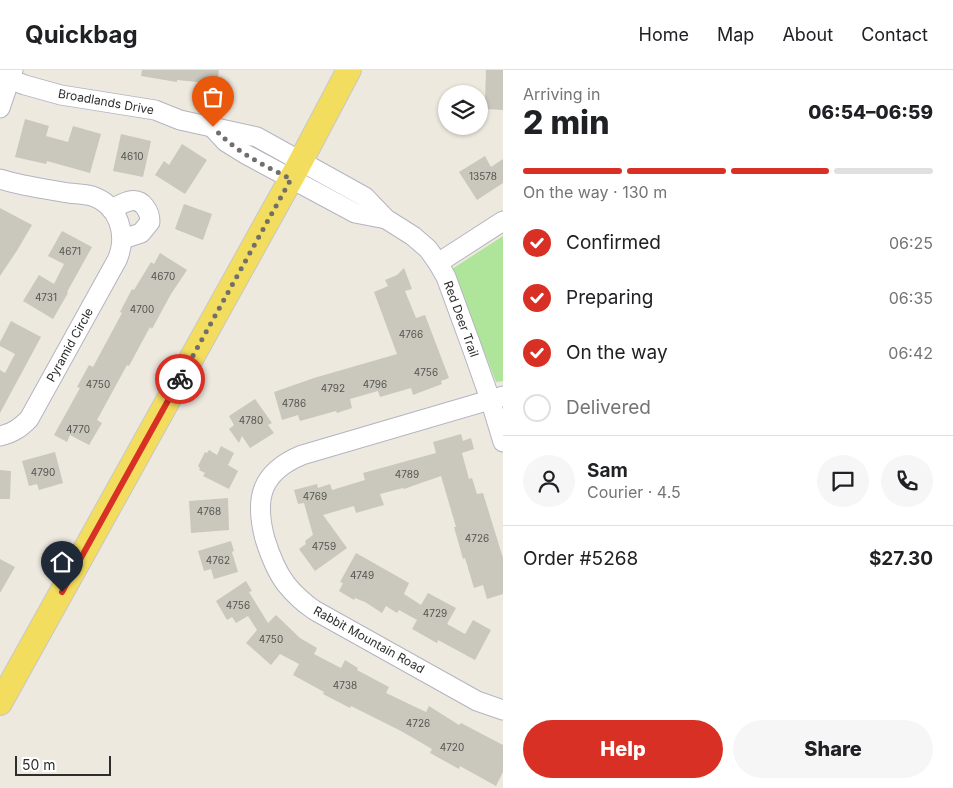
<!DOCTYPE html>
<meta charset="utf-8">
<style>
:root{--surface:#fff;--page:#f6f6f6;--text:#202124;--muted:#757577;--line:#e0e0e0;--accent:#d93025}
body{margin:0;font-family:Inter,sans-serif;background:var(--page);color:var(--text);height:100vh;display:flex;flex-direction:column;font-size:19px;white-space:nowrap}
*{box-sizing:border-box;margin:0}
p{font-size:16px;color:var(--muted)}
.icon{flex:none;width:28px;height:28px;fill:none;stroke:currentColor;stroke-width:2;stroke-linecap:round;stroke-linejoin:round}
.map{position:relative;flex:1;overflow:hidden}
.side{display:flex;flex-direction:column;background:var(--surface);width:450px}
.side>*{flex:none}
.fabs{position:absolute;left:438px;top:15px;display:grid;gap:10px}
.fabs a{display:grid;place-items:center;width:50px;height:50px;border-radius:50%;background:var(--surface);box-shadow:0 1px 4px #0004;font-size:25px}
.scale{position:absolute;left:15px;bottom:12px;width:96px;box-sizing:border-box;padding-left:5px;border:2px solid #2d2d2d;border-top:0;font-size:14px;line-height:18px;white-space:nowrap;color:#2d2d2d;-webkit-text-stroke:4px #fff;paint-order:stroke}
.pin{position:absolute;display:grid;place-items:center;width:42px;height:42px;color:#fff;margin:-51px -21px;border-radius:50% 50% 50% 0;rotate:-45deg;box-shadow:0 0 5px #0007}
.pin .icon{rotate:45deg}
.courier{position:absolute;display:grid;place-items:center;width:50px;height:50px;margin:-25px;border:4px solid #d93025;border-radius:50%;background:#fff;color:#222;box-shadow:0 1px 6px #0007}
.summary em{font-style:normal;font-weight:800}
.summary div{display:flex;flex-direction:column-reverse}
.summary{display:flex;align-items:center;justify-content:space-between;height:85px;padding:0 20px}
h1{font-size:32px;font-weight:800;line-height:38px}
.bar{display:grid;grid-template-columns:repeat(4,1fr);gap:8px 5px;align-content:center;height:60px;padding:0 20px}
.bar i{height:6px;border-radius:4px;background:var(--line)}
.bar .active{background:var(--accent)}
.bar p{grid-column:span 4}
.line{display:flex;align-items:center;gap:12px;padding:0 20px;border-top:1px solid var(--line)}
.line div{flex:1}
.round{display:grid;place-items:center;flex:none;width:52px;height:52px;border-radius:26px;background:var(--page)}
ol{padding:0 20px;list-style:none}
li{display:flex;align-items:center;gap:15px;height:55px}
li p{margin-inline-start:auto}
li .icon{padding:5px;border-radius:50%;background:var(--accent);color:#fff;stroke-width:4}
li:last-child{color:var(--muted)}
li i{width:28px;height:28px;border:2px solid var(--line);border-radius:50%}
.button{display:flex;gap:10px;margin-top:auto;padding:10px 20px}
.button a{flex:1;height:58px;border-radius:30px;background:var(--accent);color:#fff;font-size:20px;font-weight:800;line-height:58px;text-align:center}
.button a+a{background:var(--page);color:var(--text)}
header{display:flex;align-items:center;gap:30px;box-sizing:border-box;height:70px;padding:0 25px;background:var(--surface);border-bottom:1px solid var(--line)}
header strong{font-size:24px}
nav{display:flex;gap:28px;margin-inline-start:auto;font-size:18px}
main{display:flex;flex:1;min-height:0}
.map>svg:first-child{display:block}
.green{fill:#aee59b}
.building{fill:#cac7bd}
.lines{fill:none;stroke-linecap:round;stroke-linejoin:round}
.minor-casing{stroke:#b3b4c0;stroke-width:21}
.major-casing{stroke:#c8c8c8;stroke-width:26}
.minor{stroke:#fff;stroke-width:19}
.major{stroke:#f3dd5f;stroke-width:24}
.done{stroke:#716f6b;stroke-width:5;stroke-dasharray:0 9}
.route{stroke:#d93025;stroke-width:6}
.labels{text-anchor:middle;stroke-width:4.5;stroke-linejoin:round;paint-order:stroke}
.number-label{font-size:10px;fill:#545451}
.street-label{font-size:12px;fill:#2d2d2d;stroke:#fff}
</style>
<header>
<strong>Quickbag</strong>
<nav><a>Home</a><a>Map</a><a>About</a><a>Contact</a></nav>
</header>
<main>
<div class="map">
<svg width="503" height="718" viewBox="0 0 503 718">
<rect width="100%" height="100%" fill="#eee9df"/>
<polygon class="green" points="503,166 503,311 496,312 452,199"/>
<g class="building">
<polygon points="142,0 219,0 217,14 177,10 177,12 141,6"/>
<polygon points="486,0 503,0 503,40 486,39 486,31 485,31"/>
<polygon points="25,49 49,56 46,66 68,72 73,56 101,64 90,103 47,91 46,94 15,87"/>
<polygon points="121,64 151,71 143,107 113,101"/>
<polygon points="182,74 207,90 185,124 155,105 164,91 169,95"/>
<polygon points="485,86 491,97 503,89 503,113 477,130 459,102"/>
<polygon points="184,134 212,144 203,170 175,159"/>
<polygon points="0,138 32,155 18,179 0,206"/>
<polygon points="62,161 92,177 67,222 68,223 53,249 23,231 39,205 54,214 64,194 48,186"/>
<polygon points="160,183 187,200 171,224 152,259 150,257 129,296 127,295 97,350 102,353 89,375 70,365 67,372 54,365 80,318 77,317 89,295 93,297 122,243 120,242 132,219 134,220 151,192 154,194"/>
<polygon points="404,198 412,219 405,221 416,248 425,245 449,308 441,311 442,314 413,325 411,318 380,327 378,321 350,329 352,338 337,343 336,341 300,351 298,345 282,350 274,322 314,308 397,284 374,222 388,216 385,210 397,205"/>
<polygon points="11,251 41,267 0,343 0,300 5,303 15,284 0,276 0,272"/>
<polygon points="255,329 272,353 268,355 274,363 250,378 242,366 239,373 229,359 234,355 229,346"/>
<polygon points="461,364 463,371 471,368 474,379 462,383 469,409 472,408 477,424 483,423 503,488 503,524 487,529 483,515 474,518 465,488 463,489 454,457 456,457 441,406 404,419 403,418 380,424 384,435 356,443 354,436 323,445 347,478 315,501 299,479 306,474 305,471 313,465 304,433 298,434 294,420 317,414 318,418 330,414 332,420 365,410 363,403 436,383 433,372"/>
<polygon points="221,376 234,383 228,395 238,401 229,419 203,406 205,403 199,400 200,398 198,396 205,382 207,383 209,380 217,385"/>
<polygon points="55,382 63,413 39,420 37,414 29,416 22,391"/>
<polygon points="0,400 11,401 10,429 0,429"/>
<polygon points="228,428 229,460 191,463 189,431"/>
<polygon points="231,471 234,481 232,482 238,502 214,509 211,499 204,501 198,481"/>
<polygon points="356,483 409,513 404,524 421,535 428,523 456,538 447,554 465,564 473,550 491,560 475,590 438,570 437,573 412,559 417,550 399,540 397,543 386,536 382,543 365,532 355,528 354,530 339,521 343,513 340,512"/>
<polygon points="0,489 15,497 0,523"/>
<polygon points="246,511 252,521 249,522 268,553 276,545 300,568 317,578 314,584 341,598 345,590 358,598 357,600 389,617 386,623 426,642 429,636 459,655 461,653 503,675 503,702 496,716 460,696 459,699 430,683 432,679 401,661 351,636 350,638 323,624 324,622 293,605 299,594 280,584 271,595 246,573 257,560 248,546 236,553 232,547 227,550 216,531"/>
</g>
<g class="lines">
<g class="minor-casing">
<g id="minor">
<polyline points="0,6 25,15 61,25 155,40 180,50 257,67 365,127 386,149 413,166 428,179 438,193 446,207 472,278 490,329 503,372"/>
<polyline points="0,38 13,0"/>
<polyline points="213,58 226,72 247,85 355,143 386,149"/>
<path d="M0 109C22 116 46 119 69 123 76 124 84 124 92 126 119 135 128 165 117 190L29 349C20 358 13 363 0 366"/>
<path d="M111 139C122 134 136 124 145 137 149 142 150 146 150 152L141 163 123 169"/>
<polyline points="438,193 503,151"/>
<path d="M503 326 302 385C261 402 254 428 265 469 270 485 276 501 286 514 294 524 304 533 314 540L477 631 503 640"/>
</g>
</g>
<g class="major-casing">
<polyline id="major" points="0,633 296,100 349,0"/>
</g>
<use href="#minor" class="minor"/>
<use href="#major" class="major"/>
</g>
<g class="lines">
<path class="done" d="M180 309 291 109C263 95 234 81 213 57"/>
<polyline class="route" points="62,522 180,309"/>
</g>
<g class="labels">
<g class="number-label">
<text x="132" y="90">4610</text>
<text x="483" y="110">13578</text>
<text x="70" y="185">4671</text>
<text x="163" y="210">4670</text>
<text x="46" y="231">4731</text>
<text x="142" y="243">4700</text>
<text x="411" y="268">4766</text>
<text x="426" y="306">4756</text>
<text x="98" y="318">4750</text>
<text x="375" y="318">4796</text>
<text x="333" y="322">4792</text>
<text x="294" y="337">4786</text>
<text x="251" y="354">4780</text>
<text x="78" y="363">4770</text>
<text x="43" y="406">4790</text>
<text x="407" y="408">4789</text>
<text x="315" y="430">4769</text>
<text x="209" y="445">4768</text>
<text x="477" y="472">4726</text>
<text x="324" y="480">4759</text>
<text x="218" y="494">4762</text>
<text x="362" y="509">4749</text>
<text x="238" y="539">4756</text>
<text x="435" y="547">4729</text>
<text x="271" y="573">4750</text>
<text x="345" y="619">4738</text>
<text x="418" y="657">4726</text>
<text x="452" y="681">4720</text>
</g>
<g class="street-label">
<text transform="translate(106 32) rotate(10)" y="4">Broadlands Drive</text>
<text transform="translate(461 249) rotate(70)" y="4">Red Deer Trail</text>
<text transform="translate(70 275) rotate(-61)" y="4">Pyramid Circle</text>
<text transform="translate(369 570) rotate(29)" y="4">Rabbit Mountain Road</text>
</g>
</g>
</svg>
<div class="fabs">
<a><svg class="icon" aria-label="layers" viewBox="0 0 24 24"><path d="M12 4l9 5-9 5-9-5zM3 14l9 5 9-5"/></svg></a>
</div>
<div class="scale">50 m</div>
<div class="pin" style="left:213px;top:57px;background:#ea580c"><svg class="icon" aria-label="bag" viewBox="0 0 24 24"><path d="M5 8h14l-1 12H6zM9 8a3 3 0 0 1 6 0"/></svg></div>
<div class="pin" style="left:62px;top:522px;background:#1f2937"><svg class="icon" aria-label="home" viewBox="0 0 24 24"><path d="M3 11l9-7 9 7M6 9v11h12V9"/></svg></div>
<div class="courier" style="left:180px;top:309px"><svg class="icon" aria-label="bike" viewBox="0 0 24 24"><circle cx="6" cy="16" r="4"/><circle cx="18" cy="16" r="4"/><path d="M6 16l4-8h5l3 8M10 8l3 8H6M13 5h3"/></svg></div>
</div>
<section class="side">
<div class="summary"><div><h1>2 min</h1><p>Arriving in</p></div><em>06:54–06:59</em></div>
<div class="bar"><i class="active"></i><i class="active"></i><i class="active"></i><i></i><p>On the way · 130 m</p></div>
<ol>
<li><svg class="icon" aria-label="check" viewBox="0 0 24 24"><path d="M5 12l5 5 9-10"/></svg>Confirmed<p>06:25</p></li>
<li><svg class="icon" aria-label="check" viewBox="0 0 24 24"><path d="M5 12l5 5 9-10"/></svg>Preparing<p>06:35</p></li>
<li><svg class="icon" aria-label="check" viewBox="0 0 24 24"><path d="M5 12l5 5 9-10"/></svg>On the way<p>06:42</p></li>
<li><i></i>Delivered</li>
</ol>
<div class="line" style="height:90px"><a class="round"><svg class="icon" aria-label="person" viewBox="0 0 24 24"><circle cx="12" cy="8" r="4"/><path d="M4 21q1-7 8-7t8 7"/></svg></a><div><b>Sam</b><p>Courier · 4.5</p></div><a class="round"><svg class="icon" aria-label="chat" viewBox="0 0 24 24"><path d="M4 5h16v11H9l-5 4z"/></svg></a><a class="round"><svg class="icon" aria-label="phone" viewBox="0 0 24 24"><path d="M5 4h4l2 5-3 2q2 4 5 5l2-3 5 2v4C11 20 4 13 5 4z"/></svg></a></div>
<div class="line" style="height:65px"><div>Order #5268</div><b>$27.30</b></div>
<div class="button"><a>Help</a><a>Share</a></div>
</section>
</main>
